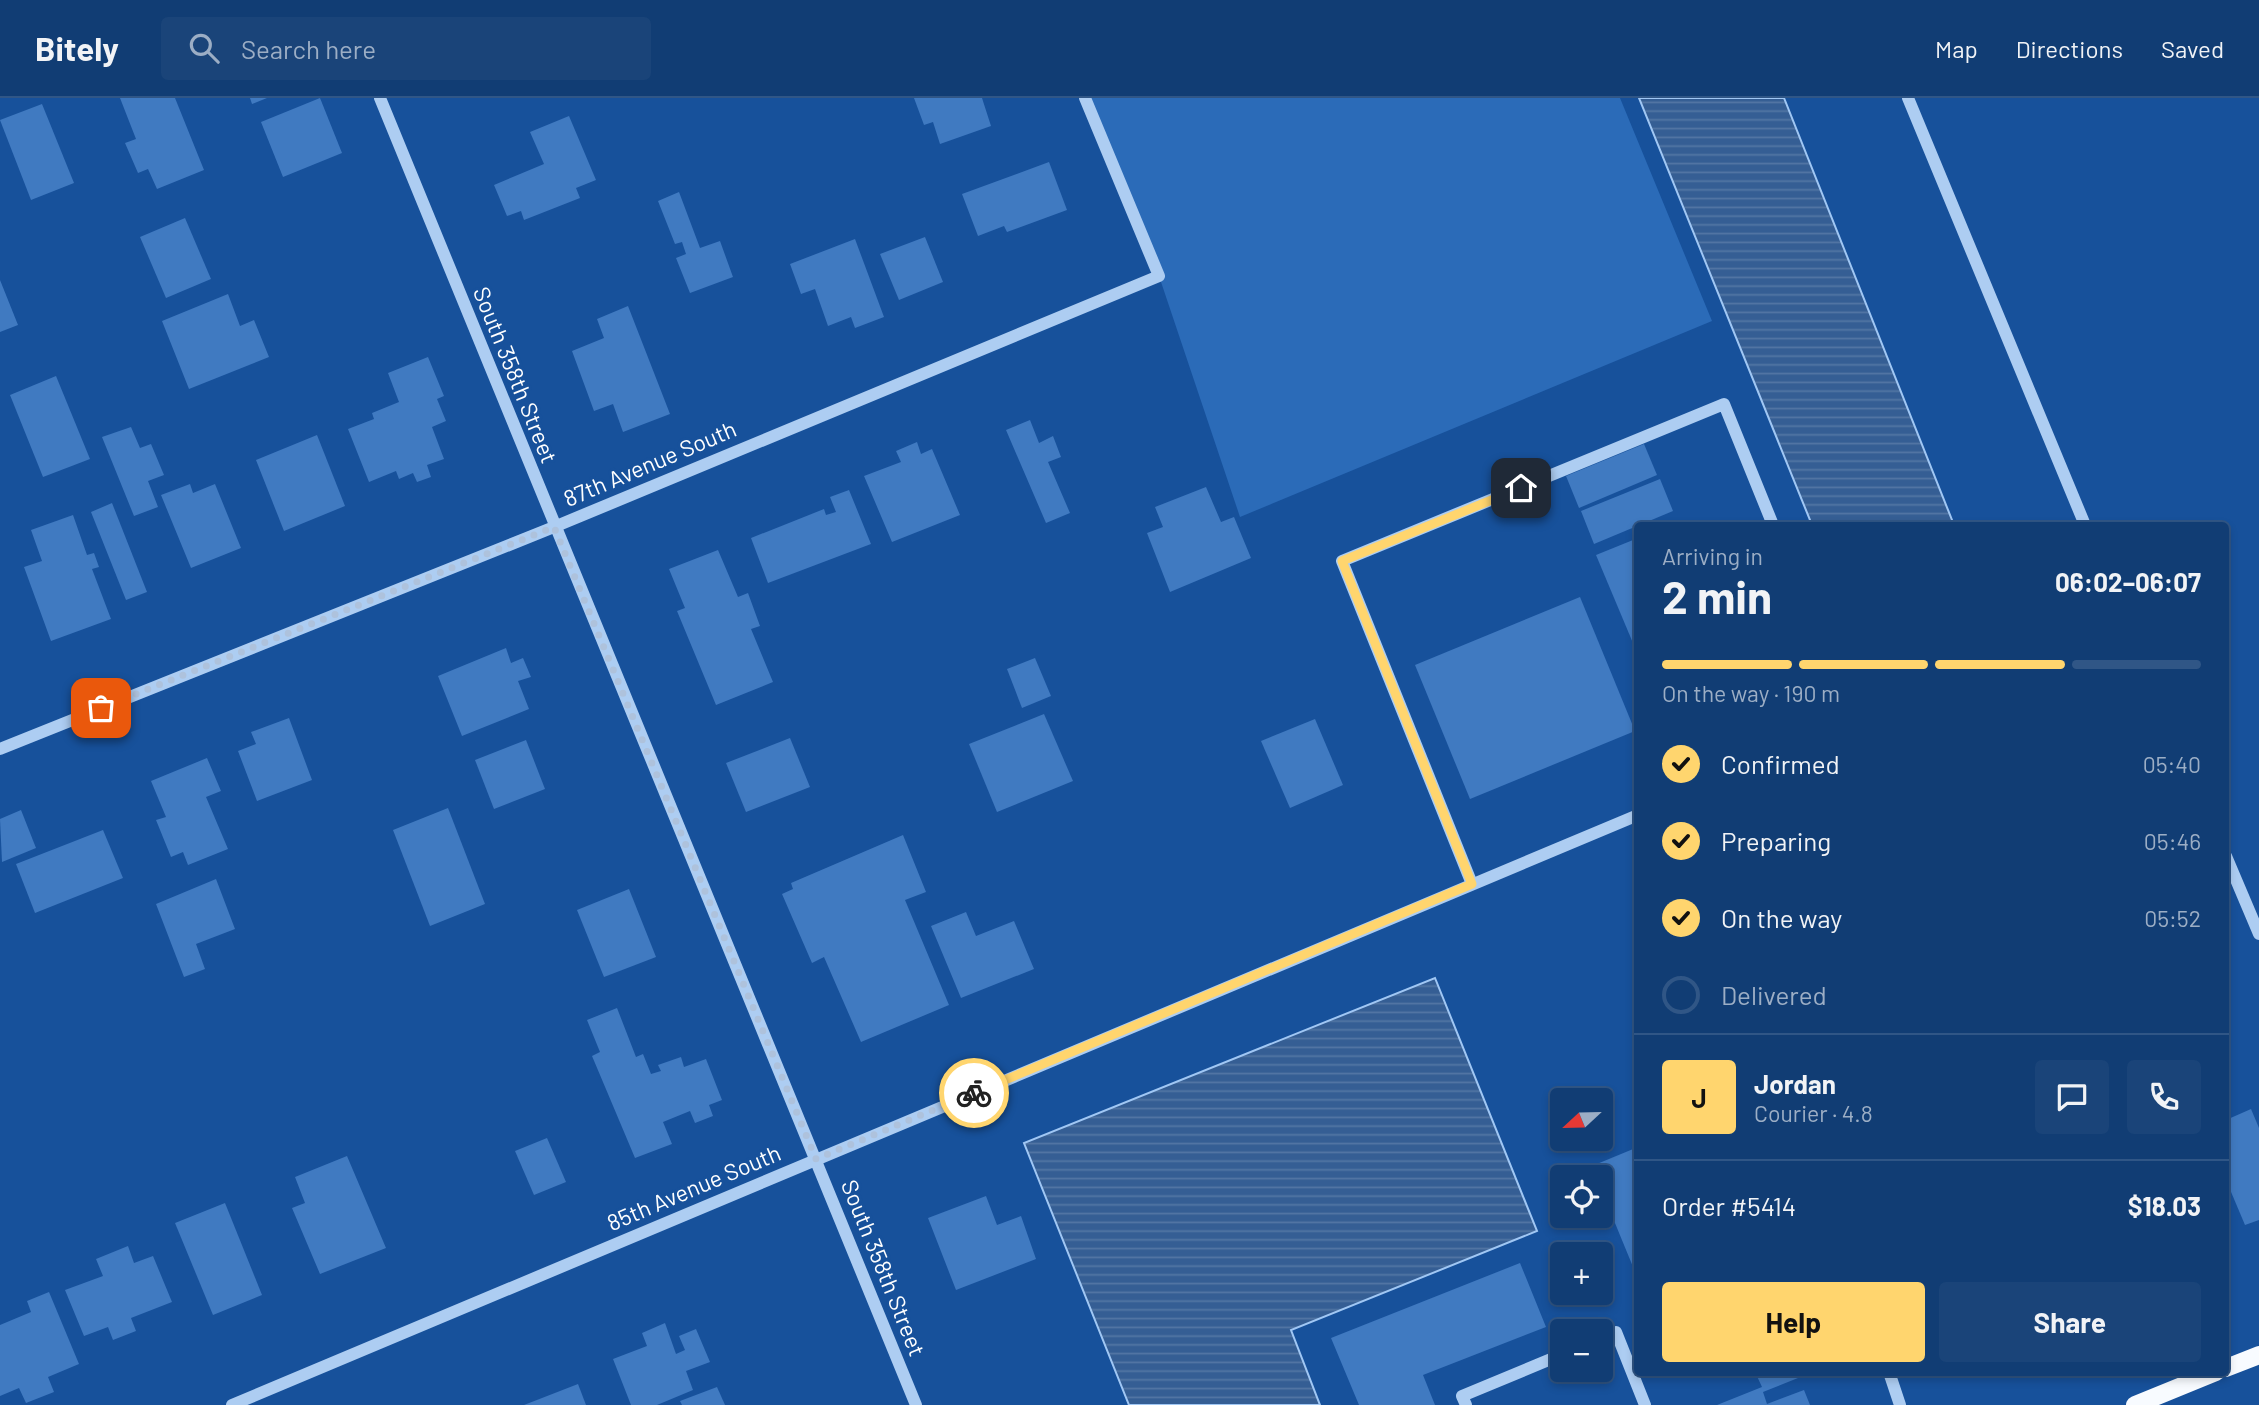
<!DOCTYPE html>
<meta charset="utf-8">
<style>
:root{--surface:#113d74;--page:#1a4479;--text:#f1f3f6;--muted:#9caec5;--line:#305686;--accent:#ffd56e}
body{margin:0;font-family:Barlow,sans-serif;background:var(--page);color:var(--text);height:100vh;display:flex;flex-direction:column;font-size:26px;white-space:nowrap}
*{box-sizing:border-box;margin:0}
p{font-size:23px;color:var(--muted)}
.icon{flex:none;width:38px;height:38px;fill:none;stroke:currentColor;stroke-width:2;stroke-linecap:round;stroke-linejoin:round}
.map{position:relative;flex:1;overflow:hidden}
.side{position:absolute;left:1634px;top:424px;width:595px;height:854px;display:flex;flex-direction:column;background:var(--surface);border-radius:7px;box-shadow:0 4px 10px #0003,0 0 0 2px var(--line)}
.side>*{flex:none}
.needle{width:46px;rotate:248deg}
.tools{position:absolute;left:1550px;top:990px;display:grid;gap:14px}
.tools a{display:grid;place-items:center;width:63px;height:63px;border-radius:7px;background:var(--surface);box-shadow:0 4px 10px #0003,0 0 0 2px var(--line);font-size:35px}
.pin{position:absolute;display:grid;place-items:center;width:60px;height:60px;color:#fff;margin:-30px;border-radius:14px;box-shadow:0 4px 10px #0006}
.courier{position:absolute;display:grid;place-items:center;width:70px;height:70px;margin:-35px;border:5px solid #ffd56e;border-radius:50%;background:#fff;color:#222;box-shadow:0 2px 9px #0007}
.head em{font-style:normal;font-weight:700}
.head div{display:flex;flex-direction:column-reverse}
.head{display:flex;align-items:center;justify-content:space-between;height:119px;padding:0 28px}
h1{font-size:46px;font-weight:700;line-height:52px}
.bar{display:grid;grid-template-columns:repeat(4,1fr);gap:10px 7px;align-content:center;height:84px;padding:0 28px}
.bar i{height:9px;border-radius:5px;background:var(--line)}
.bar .active{background:var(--accent)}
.bar p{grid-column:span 4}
.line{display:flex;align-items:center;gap:18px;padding:0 28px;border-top:2px solid var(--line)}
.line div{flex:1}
.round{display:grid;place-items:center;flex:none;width:74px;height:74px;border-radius:7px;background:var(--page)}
ol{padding:0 28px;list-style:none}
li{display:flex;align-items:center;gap:21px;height:77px}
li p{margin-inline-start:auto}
li .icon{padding:7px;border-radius:50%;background:var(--accent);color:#111;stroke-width:4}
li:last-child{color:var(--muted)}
li i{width:38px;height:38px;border:4px solid var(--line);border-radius:50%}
.primary-button{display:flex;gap:14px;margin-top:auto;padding:14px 28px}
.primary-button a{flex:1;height:80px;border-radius:7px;background:var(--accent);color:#111;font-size:28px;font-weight:700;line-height:80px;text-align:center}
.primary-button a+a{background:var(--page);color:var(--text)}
header{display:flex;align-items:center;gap:42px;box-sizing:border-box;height:98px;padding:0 35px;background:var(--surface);border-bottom:2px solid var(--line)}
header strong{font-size:33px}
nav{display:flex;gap:38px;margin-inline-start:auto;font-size:24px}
.search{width:490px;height:63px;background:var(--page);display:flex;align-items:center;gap:18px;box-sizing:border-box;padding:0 24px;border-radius:7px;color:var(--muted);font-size:26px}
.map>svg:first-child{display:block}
.green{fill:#2b6bb8}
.water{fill:url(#water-rules);stroke:#a0c7f4;stroke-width:2}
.building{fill:#407ac1}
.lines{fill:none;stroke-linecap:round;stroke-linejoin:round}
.minor{stroke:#adcdf2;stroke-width:12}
.major{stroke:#f8fbff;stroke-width:18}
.done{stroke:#aec2dc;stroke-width:7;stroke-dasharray:0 12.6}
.route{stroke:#ffd56e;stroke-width:9}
.labels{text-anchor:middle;stroke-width:6;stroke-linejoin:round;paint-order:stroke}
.street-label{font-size:23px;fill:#fff;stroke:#17519b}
</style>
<header>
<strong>Bitely</strong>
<div class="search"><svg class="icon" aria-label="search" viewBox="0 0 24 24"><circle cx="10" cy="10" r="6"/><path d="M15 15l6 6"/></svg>Search here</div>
<nav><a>Map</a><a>Directions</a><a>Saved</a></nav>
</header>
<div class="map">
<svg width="2259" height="1307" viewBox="0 0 2259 1307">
<defs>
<pattern id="water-rules" width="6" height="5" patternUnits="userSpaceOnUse" patternTransform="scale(1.75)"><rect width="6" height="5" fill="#355e94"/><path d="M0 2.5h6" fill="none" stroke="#5376a4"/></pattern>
</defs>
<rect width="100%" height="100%" fill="#17519b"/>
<polygon class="green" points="1084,0 1620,0 1712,223 1240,419 1159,178"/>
<g class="water">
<polygon points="1639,0 1784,0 1954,427 1812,427"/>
<polygon points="1435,880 1537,1133 1291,1232 1320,1307 1129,1307 1024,1045"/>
</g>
<g class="building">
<polygon points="120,0 175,0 204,72 157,91 148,71 138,75 125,45 136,41"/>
<polygon points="250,0 267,0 252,6"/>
<polygon points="320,0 342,55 283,79 261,24"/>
<polygon points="914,0 982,0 991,28 940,46 933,24 924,27"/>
<polygon points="42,6 74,85 31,102 0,22"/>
<polygon points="569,18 596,82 576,90 580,100 524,122 521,113 507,118 494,87 544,66 530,34"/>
<polygon points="1049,64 1067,112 1007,134 1004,128 978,138 962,96"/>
<polygon points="679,94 700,150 720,143 733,179 690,195 676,160 686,156 682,144 675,146 658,103"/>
<polygon points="185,120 211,181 166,200 140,139"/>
<polygon points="925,139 943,184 899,202 880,156"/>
<polygon points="855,141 884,219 855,230 851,219 828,228 815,191 801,196 790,166"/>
<polygon points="0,182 18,227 0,234"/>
<polygon points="228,196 240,228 254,222 269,259 189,291 162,223"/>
<polygon points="628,208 670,316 623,334 613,306 594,313 572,253 604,240 597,221"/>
<polygon points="428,259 444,298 437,301 446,323 432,329 444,361 427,367 431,379 417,384 413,375 399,381 396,373 369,384 348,331 374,321 372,315 399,304 388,275"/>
<polygon points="56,278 90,361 43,379 10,297"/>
<polygon points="1030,322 1039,345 1053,338 1061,359 1048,364 1070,415 1046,425 1006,332"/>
<polygon points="131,329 140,350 151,346 164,377 148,383 158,409 134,418 102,339"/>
<polygon points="317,337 345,408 284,433 256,362"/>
<polygon points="917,344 921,356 932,351 960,417 892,444 864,378 901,364 896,353"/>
<polygon points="1644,346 1657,377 1579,410 1566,378"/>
<polygon points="1660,381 1673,413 1594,446 1581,413"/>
<polygon points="190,386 193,395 215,386 241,450 191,470 161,397"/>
<polygon points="1206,389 1221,424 1234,419 1251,460 1170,494 1147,435 1163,429 1155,409"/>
<polygon points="849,392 871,446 768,485 751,440 824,411 826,417 836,414 830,399"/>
<polygon points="112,405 147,494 126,502 91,414"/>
<polygon points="73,417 87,457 94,455 99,469 92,471 111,521 51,543 24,469 42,463 31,432"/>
<polygon points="1638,440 1638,557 1596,457"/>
<polygon points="718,452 738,499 748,495 760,528 751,531 773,584 716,607 677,513 685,510 669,471"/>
<polygon points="1580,499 1635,633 1470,701 1415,567"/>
<polygon points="506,550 511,565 523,560 531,579 518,583 529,611 462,638 438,578"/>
<polygon points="1035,560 1051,598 1022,610 1007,571"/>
<polygon points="1044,616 1073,683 997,714 969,646"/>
<polygon points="289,620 312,682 257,703 238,653 256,646 251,634"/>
<polygon points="1315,621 1343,687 1290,710 1261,643"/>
<polygon points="790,640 810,689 746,714 726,665"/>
<polygon points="526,642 545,691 494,711 475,662"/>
<polygon points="207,660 221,693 206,699 228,751 188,767 183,754 171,759 156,722 166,719 151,683"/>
<polygon points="448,710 485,806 430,828 393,732"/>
<polygon points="21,712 36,750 2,764 0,721"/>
<polygon points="103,732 123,780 35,815 16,766"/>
<polygon points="903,737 926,794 905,802 949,907 861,944 824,859 812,865 782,796 793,791 791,785"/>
<polygon points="216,781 235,831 196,846 205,871 184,879 156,806"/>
<polygon points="629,791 656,859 604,879 577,812"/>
<polygon points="966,814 976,838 1014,823 1034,871 961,900 931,828"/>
<polygon points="617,910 636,959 643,956 651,976 661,973 658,967 681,959 684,969 706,961 722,1002 709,1007 713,1018 695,1025 690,1013 663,1024 672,1046 635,1060 592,958 600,954 587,922"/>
<polygon points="2251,1011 2259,1030 2259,1122 2245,1127 2226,1082 2226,1022"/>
<polygon points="547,1040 566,1084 534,1097 515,1053"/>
<polygon points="1638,1049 1638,1181 1601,1091 1601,1080 1597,1080 1592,1068"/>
<polygon points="347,1058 386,1150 320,1176 292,1110 305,1105 295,1079"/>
<polygon points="986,1098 997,1127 1021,1118 1036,1161 956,1192 928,1120"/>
<polygon points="225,1105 262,1197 213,1217 175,1125"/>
<polygon points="128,1148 134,1165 153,1158 172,1204 131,1220 136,1233 113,1242 108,1229 84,1238 65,1192 103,1178 96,1161"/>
<polygon points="1520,1165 1546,1229 1423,1277 1435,1307 1359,1307 1331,1240"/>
<polygon points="49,1194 79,1266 48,1279 54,1294 26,1305 19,1290 0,1298 0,1227 31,1214 27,1203"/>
<polygon points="665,1225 676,1256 685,1252 679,1238 696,1231 710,1264 686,1273 693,1292 657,1307 631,1307 613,1261 647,1248 642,1235"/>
<polygon points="1755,1274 1813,1274 1763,1294 1767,1306 1804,1292 1810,1307 1717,1307 1762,1289"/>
<polygon points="578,1286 586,1307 524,1307"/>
<polygon points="717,1289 725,1307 682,1307 680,1303"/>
</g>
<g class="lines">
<g class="minor">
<polyline points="380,0 916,1307"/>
<polyline points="1908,0 2085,427"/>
<polyline points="0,651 554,429 1159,178 1085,0"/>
<polyline points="2226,758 2259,836"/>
<polyline points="1472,786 1342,463 1724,306 1773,427"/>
<polyline points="1601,1240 1616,1234 1645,1307"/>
<polyline points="1889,1274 1900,1307"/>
<polyline points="232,1307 1638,717"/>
<polyline points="1466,1307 1462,1298 1563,1256"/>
</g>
<g class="major">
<polyline points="2226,1270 2259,1257"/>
<polyline points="2135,1307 2216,1274"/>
</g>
</g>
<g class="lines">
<polyline class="done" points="101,610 554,429 816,1061 974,995"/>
<polyline class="route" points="974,995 1472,786 1342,463 1521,390"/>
</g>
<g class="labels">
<g class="street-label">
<text transform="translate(515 277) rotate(68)" y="8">South 358th Street</text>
<text transform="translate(650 366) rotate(-23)" y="8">87th Avenue South</text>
<text transform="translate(694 1090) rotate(-23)" y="8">85th Avenue South</text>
<text transform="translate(883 1170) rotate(68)" y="8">South 358th Street</text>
</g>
</g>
</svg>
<div class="tools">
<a><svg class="needle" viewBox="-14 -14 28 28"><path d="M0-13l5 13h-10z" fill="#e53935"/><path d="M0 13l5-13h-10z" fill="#9caec5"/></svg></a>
<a><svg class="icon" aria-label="locate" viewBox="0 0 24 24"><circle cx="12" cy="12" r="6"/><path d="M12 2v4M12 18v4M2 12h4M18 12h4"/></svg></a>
<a>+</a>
<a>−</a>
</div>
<div class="pin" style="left:101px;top:610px;background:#ea580c"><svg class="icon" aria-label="bag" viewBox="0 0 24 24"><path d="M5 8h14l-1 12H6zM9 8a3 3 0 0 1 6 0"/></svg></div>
<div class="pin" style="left:1521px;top:390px;background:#1f2937"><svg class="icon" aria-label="home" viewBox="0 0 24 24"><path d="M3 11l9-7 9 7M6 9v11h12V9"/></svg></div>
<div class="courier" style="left:974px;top:995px"><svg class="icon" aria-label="bike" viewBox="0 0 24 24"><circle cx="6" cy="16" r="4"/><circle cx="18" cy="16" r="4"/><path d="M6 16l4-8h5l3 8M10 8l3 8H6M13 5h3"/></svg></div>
<section class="side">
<div class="head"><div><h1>2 min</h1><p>Arriving in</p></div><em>06:02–06:07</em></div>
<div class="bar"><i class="active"></i><i class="active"></i><i class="active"></i><i></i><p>On the way · 190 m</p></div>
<ol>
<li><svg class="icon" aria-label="check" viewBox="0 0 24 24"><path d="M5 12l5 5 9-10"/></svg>Confirmed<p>05:40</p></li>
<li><svg class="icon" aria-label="check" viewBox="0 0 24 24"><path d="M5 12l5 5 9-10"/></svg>Preparing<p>05:46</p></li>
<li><svg class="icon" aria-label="check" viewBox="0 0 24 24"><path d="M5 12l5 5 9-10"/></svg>On the way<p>05:52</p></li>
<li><i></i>Delivered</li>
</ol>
<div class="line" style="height:126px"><b class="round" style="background:var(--accent);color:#111">J</b><div><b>Jordan</b><p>Courier · 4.8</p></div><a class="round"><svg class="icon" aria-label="chat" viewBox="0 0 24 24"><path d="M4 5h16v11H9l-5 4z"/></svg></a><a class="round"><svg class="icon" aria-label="phone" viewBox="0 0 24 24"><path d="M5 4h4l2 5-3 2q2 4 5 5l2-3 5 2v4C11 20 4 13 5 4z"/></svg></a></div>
<div class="line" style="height:91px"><div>Order #5414</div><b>$18.03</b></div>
<div class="primary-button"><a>Help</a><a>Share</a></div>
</section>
</div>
